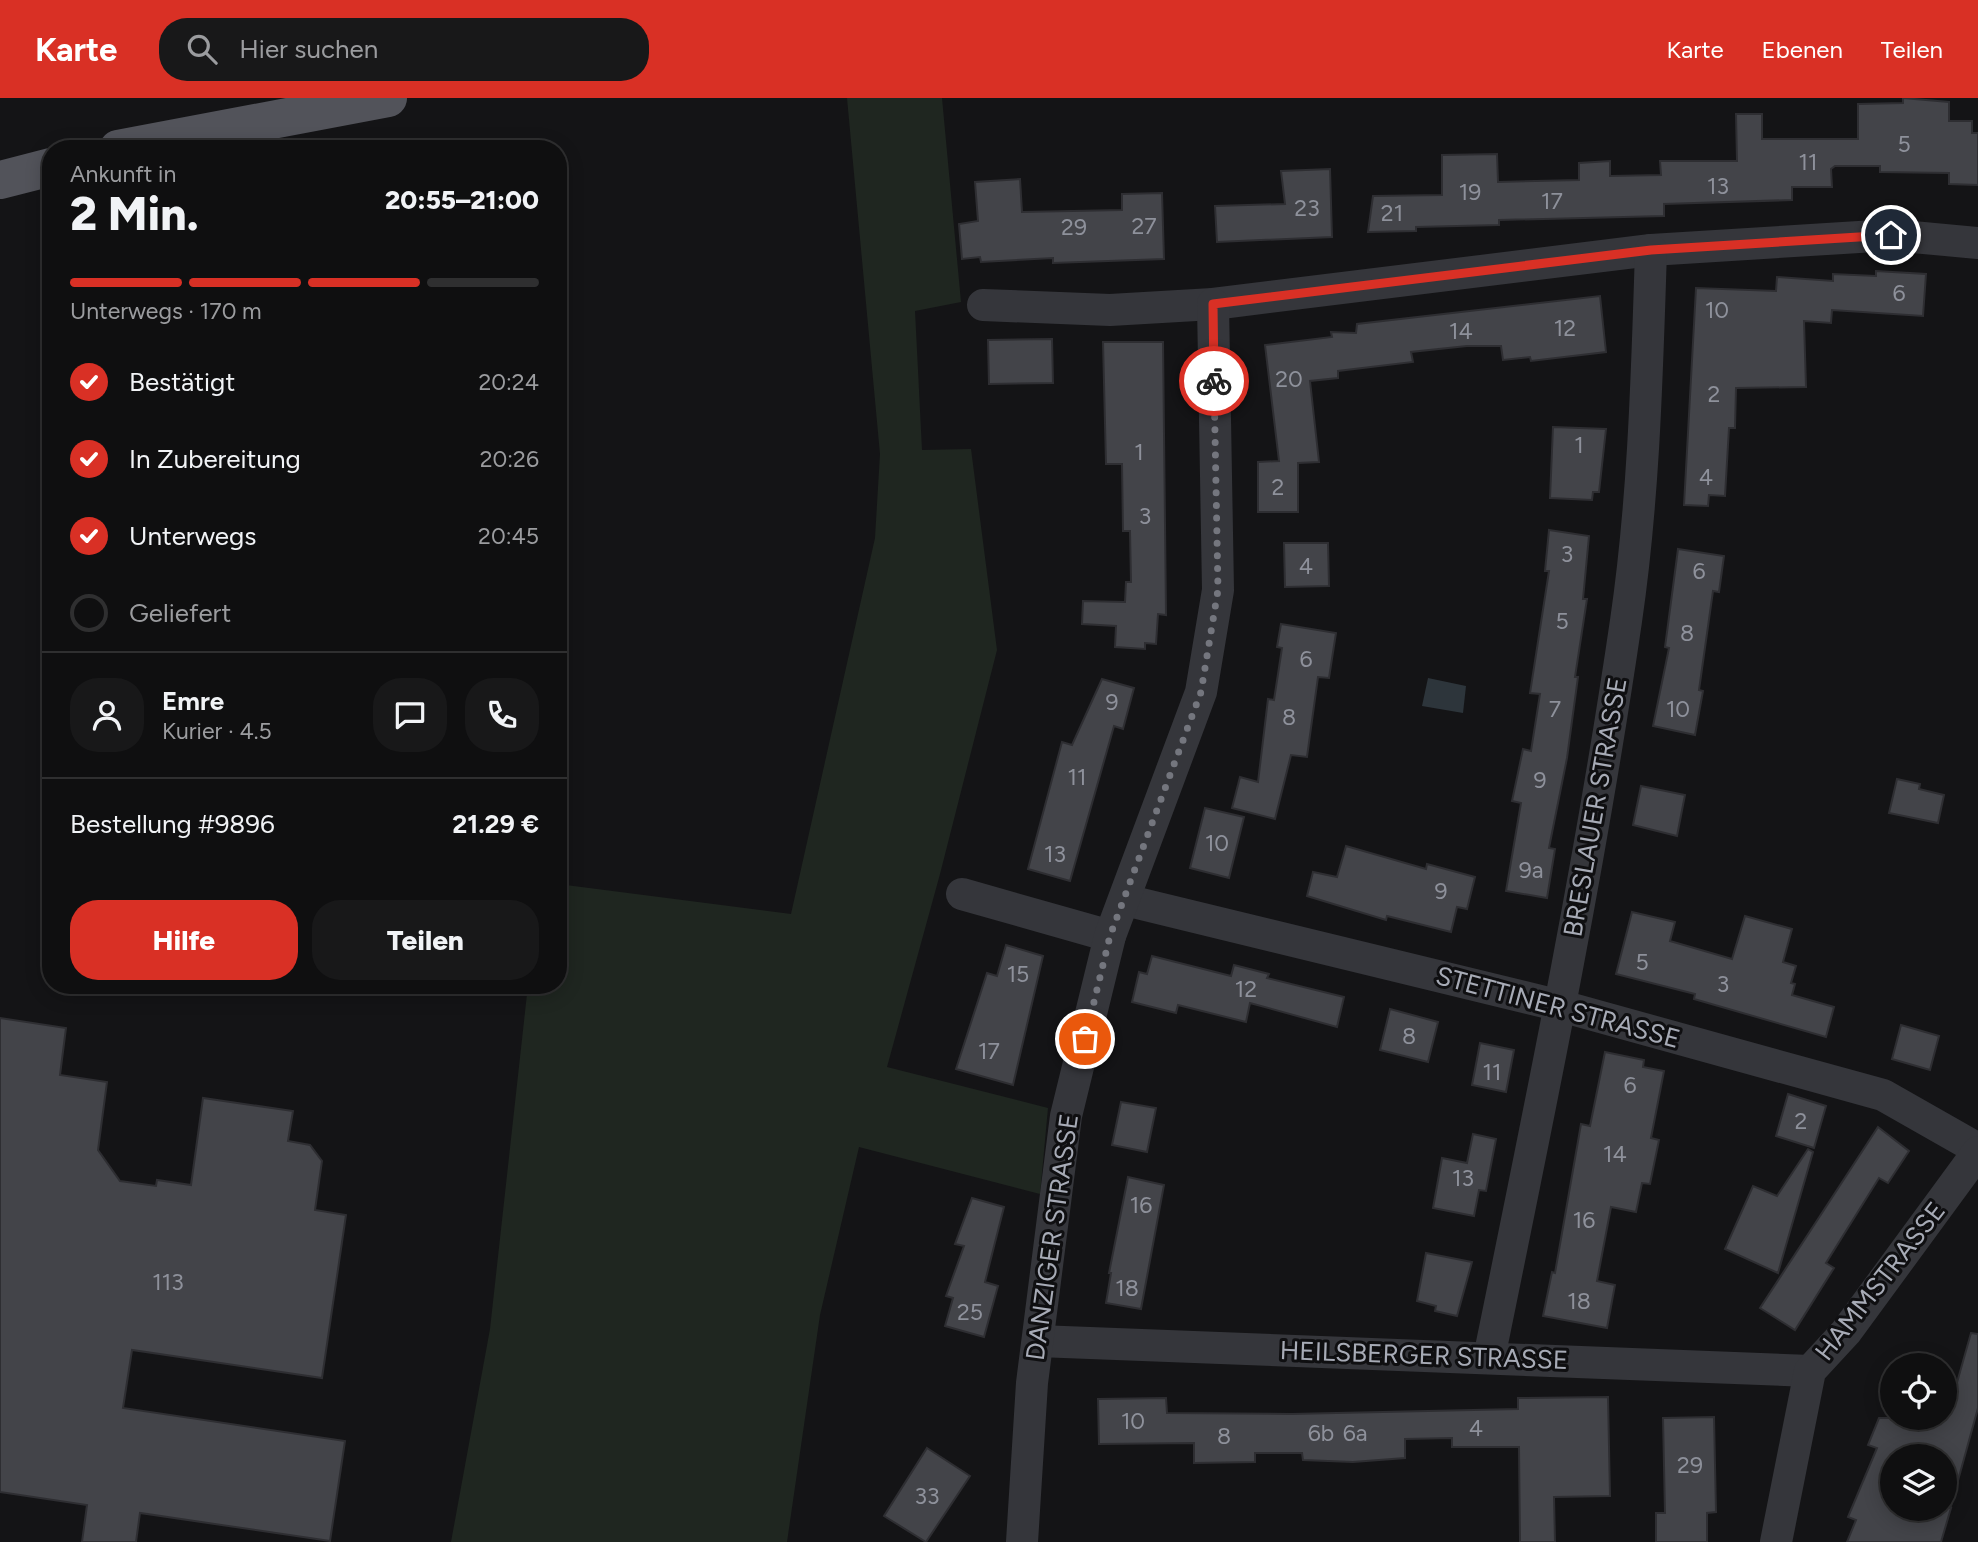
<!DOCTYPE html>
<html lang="de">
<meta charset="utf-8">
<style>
:root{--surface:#0f0f10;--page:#181819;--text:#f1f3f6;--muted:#9b9c9f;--line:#2f2f30;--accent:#d93025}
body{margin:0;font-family:Figtree,sans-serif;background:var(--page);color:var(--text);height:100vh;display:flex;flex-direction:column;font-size:26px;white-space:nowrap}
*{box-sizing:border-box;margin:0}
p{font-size:23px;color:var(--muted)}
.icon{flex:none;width:38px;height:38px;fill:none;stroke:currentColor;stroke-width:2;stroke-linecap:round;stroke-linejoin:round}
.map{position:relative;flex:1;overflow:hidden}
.sheet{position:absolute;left:42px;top:42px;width:525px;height:854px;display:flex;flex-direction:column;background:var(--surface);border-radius:28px;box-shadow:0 4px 18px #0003,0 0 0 2px var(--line)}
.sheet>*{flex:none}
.buttons{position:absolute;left:1880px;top:1255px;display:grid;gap:14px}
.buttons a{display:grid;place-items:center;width:77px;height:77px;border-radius:50%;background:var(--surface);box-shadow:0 4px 18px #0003,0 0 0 2px var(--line);font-size:35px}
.pin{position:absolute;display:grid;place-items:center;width:60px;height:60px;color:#fff;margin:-30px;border:4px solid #fff;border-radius:50%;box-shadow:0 2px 7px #0007}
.courier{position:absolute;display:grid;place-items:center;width:70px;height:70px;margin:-35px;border:5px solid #d93025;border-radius:50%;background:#fff;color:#222;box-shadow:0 2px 9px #0007}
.headline em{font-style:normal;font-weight:800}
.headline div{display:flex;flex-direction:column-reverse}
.headline{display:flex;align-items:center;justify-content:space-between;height:119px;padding:0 28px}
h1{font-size:46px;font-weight:800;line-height:52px}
.bar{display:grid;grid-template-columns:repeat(4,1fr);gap:10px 7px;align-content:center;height:84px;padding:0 28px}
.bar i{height:9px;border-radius:5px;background:var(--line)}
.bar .current{background:var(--accent)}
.bar p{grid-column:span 4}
.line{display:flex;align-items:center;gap:18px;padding:0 28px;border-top:2px solid var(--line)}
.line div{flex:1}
.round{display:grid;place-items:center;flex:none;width:74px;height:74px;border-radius:28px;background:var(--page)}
ol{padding:0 28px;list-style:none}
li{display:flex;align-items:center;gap:21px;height:77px}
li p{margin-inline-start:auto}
li .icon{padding:7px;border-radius:50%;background:var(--accent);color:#fff;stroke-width:4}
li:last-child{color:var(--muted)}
li i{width:38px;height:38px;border:4px solid var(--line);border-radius:50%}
.action{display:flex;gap:14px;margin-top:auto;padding:14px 28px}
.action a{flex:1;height:80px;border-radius:28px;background:var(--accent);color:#fff;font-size:28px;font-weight:800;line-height:80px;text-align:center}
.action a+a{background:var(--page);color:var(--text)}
header{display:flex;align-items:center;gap:42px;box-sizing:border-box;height:98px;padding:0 35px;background:var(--accent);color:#fff}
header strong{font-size:33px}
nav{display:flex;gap:38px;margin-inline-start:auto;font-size:24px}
.search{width:490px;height:63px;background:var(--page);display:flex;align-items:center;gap:18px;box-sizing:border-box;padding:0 24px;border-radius:28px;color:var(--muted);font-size:26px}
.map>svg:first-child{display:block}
.green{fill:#1f2620}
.water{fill:#2d353b}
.building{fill:#434449;stroke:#2e2e32;stroke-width:2}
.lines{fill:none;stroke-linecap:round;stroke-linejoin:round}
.street{stroke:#35363b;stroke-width:32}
.primary{stroke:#52535a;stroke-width:38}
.done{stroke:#74767e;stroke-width:7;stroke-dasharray:0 12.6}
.route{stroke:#d93025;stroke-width:9}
.labels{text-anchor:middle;stroke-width:6;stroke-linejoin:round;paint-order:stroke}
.number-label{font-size:23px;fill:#8e919b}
.street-label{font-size:26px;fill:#a7abb6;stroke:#0f0f11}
</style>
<header>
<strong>Karte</strong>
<div class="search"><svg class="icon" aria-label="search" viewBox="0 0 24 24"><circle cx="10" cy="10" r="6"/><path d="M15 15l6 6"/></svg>Hier suchen</div>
<nav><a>Karte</a><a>Ebenen</a><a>Teilen</a></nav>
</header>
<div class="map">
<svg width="1978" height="1444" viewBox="0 0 1978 1444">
<rect width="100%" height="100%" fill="#141416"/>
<polygon class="green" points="847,0 942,0 961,204 915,213 922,352 971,351 997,552 940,776 887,969 1048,1010 1040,1096 859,1049 820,1217 787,1444 451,1444 490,1231 528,887 558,887 558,786 791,816 875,440 880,356"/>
<polygon class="water" points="1428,580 1466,588 1463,615 1422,608"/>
<g class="building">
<polygon points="1903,0 1949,4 1949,23 1972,23 1972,35 1978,35 1978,87 1949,86 1949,75 1880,74 1880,68 1835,68 1831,71 1832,89 1792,89 1792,102 1664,106 1664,118 1499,122 1499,127 1416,129 1416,133 1368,134 1373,98 1442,97 1442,57 1497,56 1498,84 1579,82 1579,65 1610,63 1610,78 1661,77 1660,63 1737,63 1736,16 1762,16 1762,41 1858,41 1858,6 1903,5"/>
<polygon points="1330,71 1332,139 1217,144 1215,108 1285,106 1281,73"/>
<polygon points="1020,81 1022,114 1122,112 1122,96 1162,95 1164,161 1053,165 1053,160 981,164 980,159 962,161 959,126 978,123 975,84"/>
<polygon points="1876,173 1926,176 1923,218 1832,212 1831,225 1804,223 1806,289 1736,290 1735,330 1729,330 1725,398 1709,397 1708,408 1684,407 1696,190 1776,193 1777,179 1833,183 1833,176 1876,178"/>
<polygon points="1600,198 1606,254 1531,263 1530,259 1503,262 1501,248 1467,248 1411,254 1413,264 1338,273 1338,280 1310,283 1319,364 1298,365 1298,414 1258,414 1258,364 1279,363 1265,247 1332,239 1331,234 1356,235 1357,226"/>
<polygon points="1052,241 1053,285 989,286 988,242"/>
<polygon points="1103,244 1163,244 1166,517 1158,516 1156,546 1145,545 1145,551 1115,549 1116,528 1082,526 1083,503 1125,504 1126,484 1131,484 1130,433 1123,433 1122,366 1106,366"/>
<polygon points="1553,329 1606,331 1599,394 1593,394 1592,402 1550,400"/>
<polygon points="1549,432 1589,438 1583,501 1587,501 1575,579 1578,579 1567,660 1549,750 1555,751 1547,800 1506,793 1521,705 1512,703 1523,651 1531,653 1540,596 1530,595 1549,473 1545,473"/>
<polygon points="1284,445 1328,445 1329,488 1285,489"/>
<polygon points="1678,451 1724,458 1719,494 1713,493 1699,592 1703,593 1695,637 1653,628 1669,550 1665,549"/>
<polygon points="1281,526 1336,535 1329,580 1318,579 1307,659 1291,657 1275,721 1232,710 1240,679 1258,684 1268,601 1274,602 1282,550 1277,549"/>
<polygon points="1102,581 1134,590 1123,631 1114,628 1070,783 1028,771 1062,644 1072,647"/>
<polygon points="1897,681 1920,686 1919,691 1944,697 1938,725 1889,715"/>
<polygon points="1641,688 1685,697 1677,738 1633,727"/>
<polygon points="1205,710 1244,719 1229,780 1190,770"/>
<polygon points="1346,748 1426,771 1427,766 1475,779 1467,811 1457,809 1451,834 1387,818 1386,822 1307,798 1313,774 1337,779"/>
<polygon points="1632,814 1675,824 1670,843 1732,861 1745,818 1792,831 1783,864 1796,868 1791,885 1795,886 1792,897 1834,909 1826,939 1694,901 1695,896 1616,876"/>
<polygon points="1006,847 1043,858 1013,987 956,971 987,875 997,878"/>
<polygon points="1152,858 1231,878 1234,867 1269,876 1267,880 1344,899 1337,929 1250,905 1246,924 1178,907 1176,915 1132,904 1139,874 1147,876"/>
<polygon points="1390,911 1438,924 1428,964 1380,952"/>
<polygon points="0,920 66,930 60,977 107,984 98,1052 120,1083 156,1088 157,1082 191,1087 203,1000 293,1013 288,1043 310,1047 322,1063 315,1112 346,1117 322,1280 132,1252 123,1310 345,1343 330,1443 140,1415 136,1444 82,1444 87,1407 0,1394"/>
<polygon points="1901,927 1939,938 1930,972 1892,961"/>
<polygon points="1480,945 1514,952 1506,994 1472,987"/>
<polygon points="1605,954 1644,962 1643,969 1664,973 1651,1040 1659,1042 1650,1086 1642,1085 1636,1114 1611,1109 1597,1183 1615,1187 1607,1230 1543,1218 1552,1174 1555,1175 1581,1026 1590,1028"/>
<polygon points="1788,996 1826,1008 1814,1050 1776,1038"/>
<polygon points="1121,1004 1156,1010 1147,1054 1112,1047"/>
<polygon points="1878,1029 1909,1053 1888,1085 1879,1080 1826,1165 1834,1170 1795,1232 1760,1210"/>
<polygon points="1473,1036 1496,1041 1486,1093 1479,1092 1474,1118 1433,1110 1442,1060 1467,1065"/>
<polygon points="1808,1051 1813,1054 1778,1175 1725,1151 1753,1088 1777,1098"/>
<polygon points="1128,1079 1164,1087 1141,1211 1106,1205 1111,1175 1109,1175"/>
<polygon points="972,1100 1004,1109 985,1184 998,1188 984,1239 945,1228 953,1200 946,1198 964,1148 955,1146"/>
<polygon points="1426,1155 1472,1164 1457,1218 1435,1213 1436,1208 1417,1203"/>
<polygon points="1971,1235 1978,1236 1978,1310 1951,1408 1944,1407 1944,1358 1892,1358 1892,1410 1951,1410 1941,1444 1847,1444 1856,1422 1848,1419 1877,1350 1868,1347 1879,1320 1889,1320 1891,1315 1892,1320 1947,1320"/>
<polygon points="1608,1299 1610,1398 1554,1399 1555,1444 1520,1444 1519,1349 1452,1349 1452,1340 1405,1341 1405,1360 1353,1364 1303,1362 1302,1355 1255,1355 1255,1364 1194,1365 1194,1345 1099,1346 1098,1301 1166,1300 1167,1315 1291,1316 1518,1311 1518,1300"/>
<polygon points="1714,1319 1716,1414 1707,1415 1707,1444 1656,1444 1656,1415 1665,1415 1663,1320"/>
<polygon points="927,1350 970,1378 926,1444 884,1418"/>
</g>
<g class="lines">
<g class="street">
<polyline points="983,207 1110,212 1213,206 1651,152 1891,137 1978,145"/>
<polyline points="962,796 1110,838"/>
<polyline points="1125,802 1561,908 1883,997 1978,1051"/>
<polyline points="1038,1243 1810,1273"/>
<path d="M1489 1260C1539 1015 1590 770 1626 523 1644 400 1647 276 1651 152"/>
<polyline points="1022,1444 1032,1285 1066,1018 1110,838 1201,594 1218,492 1213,206"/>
<polyline points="1776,1444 1810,1273 1846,1234 1978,1054"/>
</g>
<g class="primary">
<polyline points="118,51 388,0"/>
<polyline points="0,82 51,69"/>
</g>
</g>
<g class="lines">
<polyline class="done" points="1085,941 1110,838 1201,594 1218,492 1214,283"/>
<polyline class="route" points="1214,283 1213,206 1651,152 1891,137"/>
</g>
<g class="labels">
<g class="number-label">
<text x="1904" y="54">5</text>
<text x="1808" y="72">11</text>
<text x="1718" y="96">13</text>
<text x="1470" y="102">19</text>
<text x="1552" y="111">17</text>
<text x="1307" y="118">23</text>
<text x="1392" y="123">21</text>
<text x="1144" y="136">27</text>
<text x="1074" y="137">29</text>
<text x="1899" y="203">6</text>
<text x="1717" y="220">10</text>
<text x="1565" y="238">12</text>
<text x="1461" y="241">14</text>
<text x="1289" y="289">20</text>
<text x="1714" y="304">2</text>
<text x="1579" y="355">1</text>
<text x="1139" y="362">1</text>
<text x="1706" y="387">4</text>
<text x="1278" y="397">2</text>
<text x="1145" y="426">3</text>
<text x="1567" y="464">3</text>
<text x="1306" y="476">4</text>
<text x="1699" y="481">6</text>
<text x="1562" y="531">5</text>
<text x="1687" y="543">8</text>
<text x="1306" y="569">6</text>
<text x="1112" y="612">9</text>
<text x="1555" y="619">7</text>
<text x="1678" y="619">10</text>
<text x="1289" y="627">8</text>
<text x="1077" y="687">11</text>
<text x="1540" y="690">9</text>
<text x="1217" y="753">10</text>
<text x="1055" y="764">13</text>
<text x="1531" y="780">9a</text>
<text x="1441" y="801">9</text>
<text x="1642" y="872">5</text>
<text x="1018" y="884">15</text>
<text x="1723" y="894">3</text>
<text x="1246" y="899">12</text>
<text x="1409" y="946">8</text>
<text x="989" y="961">17</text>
<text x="1492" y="982">11</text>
<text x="1630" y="995">6</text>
<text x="1801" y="1031">2</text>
<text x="1615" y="1064">14</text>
<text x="1463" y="1088">13</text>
<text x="1141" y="1115">16</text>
<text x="1584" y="1130">16</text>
<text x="168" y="1192">113</text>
<text x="1127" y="1198">18</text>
<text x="1579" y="1211">18</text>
<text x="970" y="1222">25</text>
<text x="1133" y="1331">10</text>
<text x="1476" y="1338">4</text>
<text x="1321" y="1343">6b</text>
<text x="1355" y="1343">6a</text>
<text x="1224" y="1346">8</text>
<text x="1690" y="1375">29</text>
<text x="927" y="1406">33</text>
</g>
<g class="street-label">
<text transform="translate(1595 709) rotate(-80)" y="9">BRESLAUER STRASSE</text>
<text transform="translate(1558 909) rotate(15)" y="9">STETTINER STRASSE</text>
<text transform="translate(1052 1139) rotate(-82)" y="9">DANZIGER STRASSE</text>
<text transform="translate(1880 1183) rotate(-52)" y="9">HAMMSTRASSE</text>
<text transform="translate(1424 1257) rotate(2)" y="9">HEILSBERGER STRASSE</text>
</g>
</g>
</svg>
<div class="buttons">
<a><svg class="icon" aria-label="locate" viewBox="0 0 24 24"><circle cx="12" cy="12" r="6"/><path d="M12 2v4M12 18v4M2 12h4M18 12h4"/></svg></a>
<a><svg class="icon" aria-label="layers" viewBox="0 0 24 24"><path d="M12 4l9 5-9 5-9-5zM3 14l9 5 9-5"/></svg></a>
</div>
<div class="pin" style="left:1085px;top:941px;background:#ea580c"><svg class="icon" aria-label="bag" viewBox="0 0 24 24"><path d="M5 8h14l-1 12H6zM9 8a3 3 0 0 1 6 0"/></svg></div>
<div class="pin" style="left:1891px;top:137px;background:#1f2937"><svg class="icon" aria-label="home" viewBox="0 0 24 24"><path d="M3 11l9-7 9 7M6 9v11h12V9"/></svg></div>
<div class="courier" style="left:1214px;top:283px"><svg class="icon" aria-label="bike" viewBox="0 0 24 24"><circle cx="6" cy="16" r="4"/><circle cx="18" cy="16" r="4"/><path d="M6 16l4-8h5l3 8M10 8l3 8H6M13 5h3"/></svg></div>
<section class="sheet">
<div class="headline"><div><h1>2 Min.</h1><p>Ankunft in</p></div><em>20:55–21:00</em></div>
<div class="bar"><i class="current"></i><i class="current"></i><i class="current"></i><i></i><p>Unterwegs · 170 m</p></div>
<ol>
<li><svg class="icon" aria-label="check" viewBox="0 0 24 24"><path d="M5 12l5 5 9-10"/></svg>Bestätigt<p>20:24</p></li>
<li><svg class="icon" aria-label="check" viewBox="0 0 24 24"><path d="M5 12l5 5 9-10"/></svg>In Zubereitung<p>20:26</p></li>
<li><svg class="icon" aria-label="check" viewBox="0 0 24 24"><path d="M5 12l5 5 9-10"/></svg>Unterwegs<p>20:45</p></li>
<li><i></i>Geliefert</li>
</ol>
<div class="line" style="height:126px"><a class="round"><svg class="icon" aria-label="person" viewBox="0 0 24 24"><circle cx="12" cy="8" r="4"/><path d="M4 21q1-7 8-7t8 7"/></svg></a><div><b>Emre</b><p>Kurier · 4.5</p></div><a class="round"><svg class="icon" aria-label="chat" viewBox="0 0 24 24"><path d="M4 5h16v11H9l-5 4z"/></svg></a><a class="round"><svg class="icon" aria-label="phone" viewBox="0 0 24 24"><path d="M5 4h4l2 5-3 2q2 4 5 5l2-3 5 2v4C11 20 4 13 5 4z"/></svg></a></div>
<div class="line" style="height:91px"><div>Bestellung #9896</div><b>21.29 €</b></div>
<div class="action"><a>Hilfe</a><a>Teilen</a></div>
</section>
</div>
